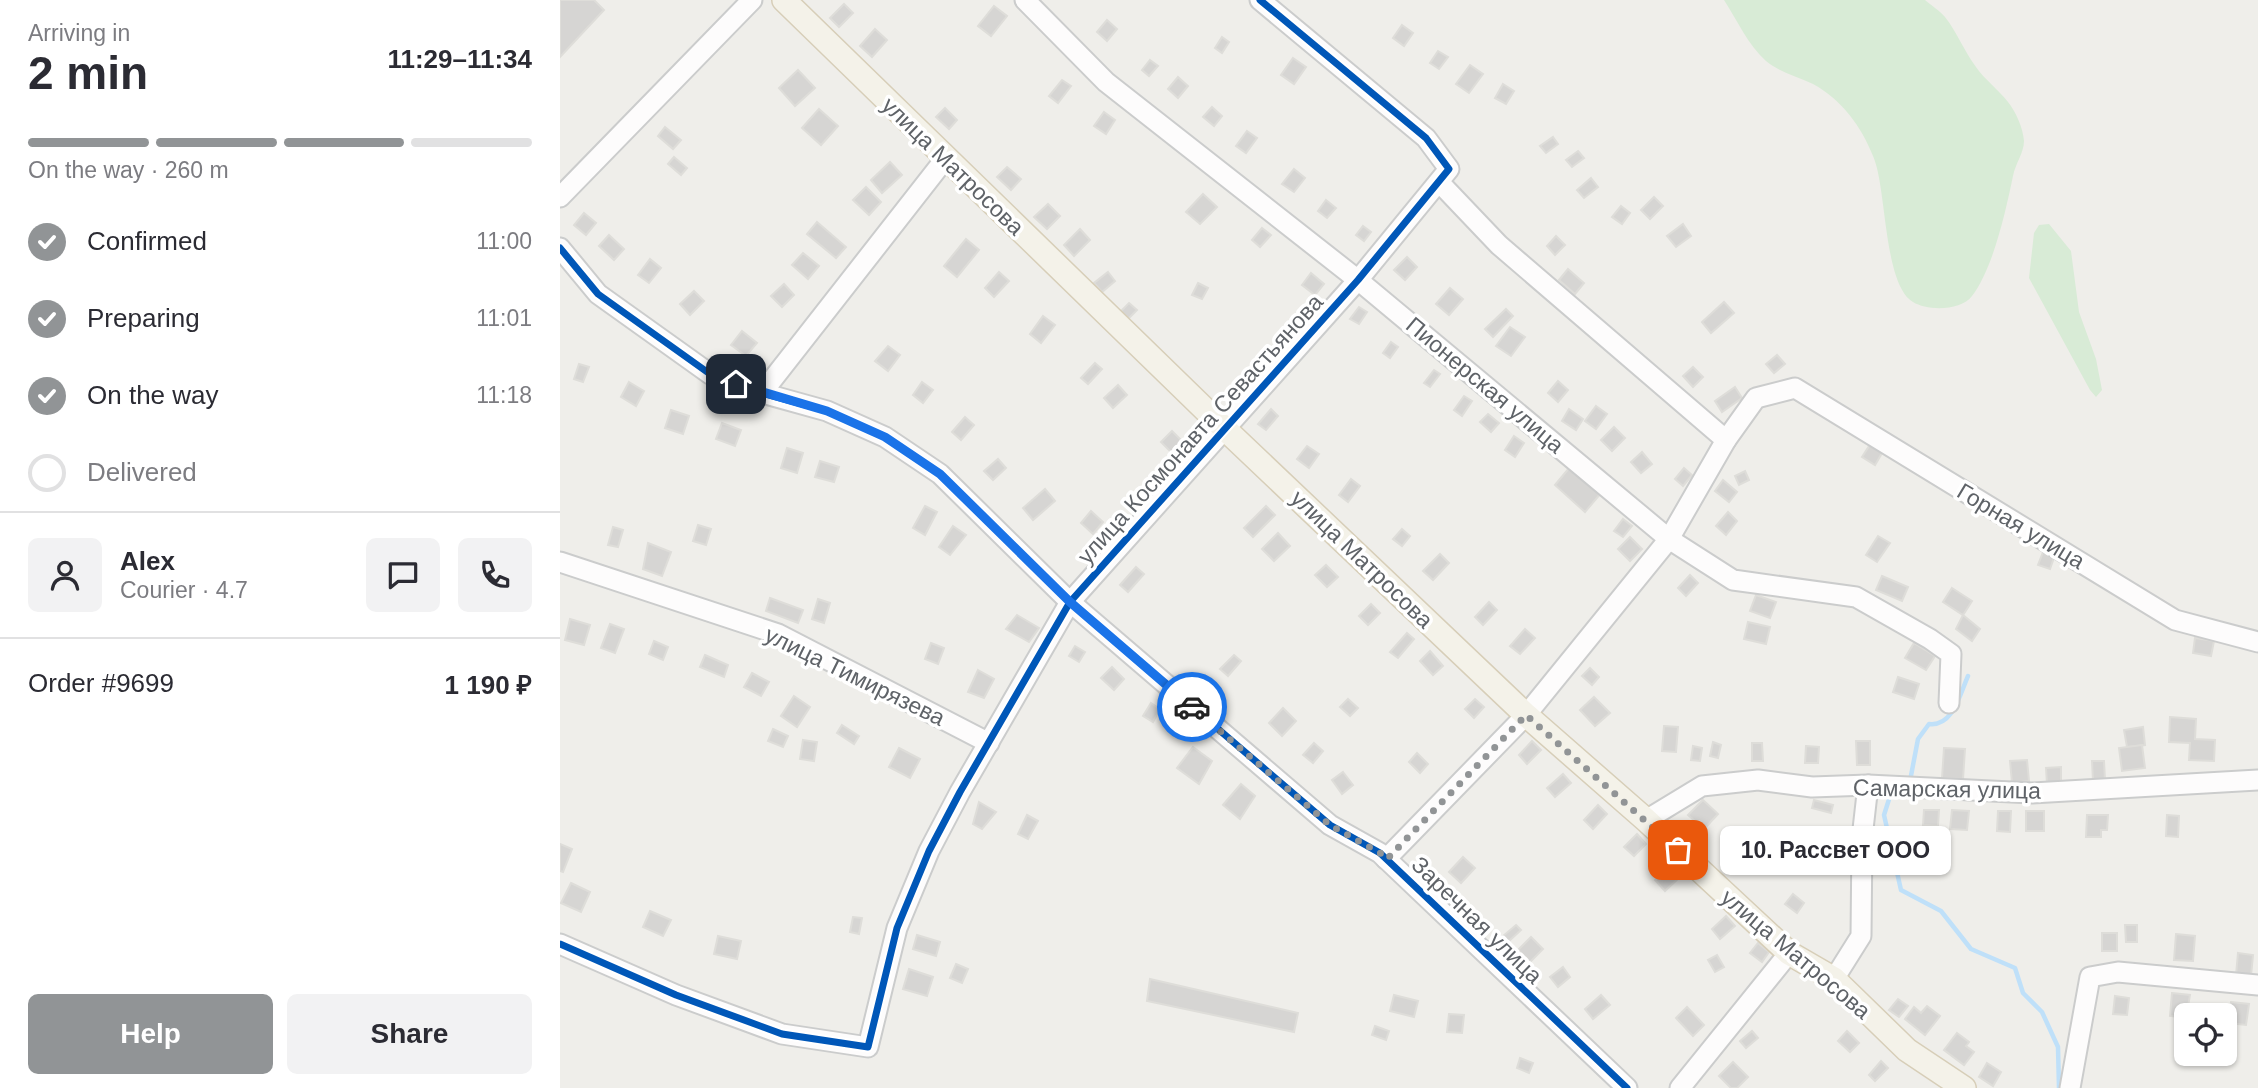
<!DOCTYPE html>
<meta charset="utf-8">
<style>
:root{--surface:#fff;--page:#f2f2f3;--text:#2b2b33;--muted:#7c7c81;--line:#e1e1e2;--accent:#919496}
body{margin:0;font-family:Helvetica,sans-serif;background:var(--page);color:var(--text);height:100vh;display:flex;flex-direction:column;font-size:26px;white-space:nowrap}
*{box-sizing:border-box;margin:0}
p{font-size:23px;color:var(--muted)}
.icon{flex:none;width:38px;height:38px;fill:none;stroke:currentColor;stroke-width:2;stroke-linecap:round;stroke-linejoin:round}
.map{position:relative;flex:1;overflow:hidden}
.drawer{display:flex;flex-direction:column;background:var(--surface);width:560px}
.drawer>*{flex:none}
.fabs{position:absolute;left:1614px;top:1003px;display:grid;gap:14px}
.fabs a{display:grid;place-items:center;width:63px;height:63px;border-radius:10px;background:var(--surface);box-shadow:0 2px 5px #0004;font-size:35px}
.pin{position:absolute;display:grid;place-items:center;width:60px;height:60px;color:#fff;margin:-30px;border-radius:14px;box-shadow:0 4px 10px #0006}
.courier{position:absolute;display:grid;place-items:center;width:70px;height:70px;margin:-35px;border:5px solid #1a73e8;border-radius:50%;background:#fff;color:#222;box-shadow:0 2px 9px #0007}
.bubble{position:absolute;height:49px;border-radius:10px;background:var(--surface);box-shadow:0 2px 5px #0004;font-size:23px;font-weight:700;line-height:49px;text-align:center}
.head em{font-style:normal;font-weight:700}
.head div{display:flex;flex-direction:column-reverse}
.head{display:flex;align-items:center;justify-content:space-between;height:119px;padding:0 28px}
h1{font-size:46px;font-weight:700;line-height:52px}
.bar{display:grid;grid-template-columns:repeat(4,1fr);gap:10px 7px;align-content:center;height:84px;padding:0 28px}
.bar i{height:9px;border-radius:5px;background:var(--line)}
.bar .on{background:var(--accent)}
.bar p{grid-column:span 4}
.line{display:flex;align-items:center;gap:18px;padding:0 28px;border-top:2px solid var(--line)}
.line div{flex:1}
.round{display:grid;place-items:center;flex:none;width:74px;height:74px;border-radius:10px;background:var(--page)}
ol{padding:0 28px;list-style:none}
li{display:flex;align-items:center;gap:21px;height:77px}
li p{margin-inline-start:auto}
li .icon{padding:7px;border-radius:50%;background:var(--accent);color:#fff;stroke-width:4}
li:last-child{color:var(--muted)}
li i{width:38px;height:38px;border:4px solid var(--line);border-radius:50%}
.primary-button{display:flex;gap:14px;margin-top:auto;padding:14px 28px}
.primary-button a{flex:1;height:80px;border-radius:10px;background:var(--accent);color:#fff;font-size:28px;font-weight:700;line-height:80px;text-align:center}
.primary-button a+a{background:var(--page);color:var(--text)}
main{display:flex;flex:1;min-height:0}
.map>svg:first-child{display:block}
.green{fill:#d8ebd6}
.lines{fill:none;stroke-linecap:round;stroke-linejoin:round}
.stream{stroke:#bfe0f9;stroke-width:4.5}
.building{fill:#d6d5d3;stroke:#deddd9;stroke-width:2}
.minor-casing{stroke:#cbcccc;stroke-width:23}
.major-casing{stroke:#d7ceb8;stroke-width:26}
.minor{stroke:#fdfcfc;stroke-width:19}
.major{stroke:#f4f2e9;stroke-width:23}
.cycleway-casing{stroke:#fff;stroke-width:11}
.cycleway{stroke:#0057b8;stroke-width:7}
.done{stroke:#919496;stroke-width:7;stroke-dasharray:0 12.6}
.route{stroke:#1a73e8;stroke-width:9}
.labels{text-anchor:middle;stroke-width:7;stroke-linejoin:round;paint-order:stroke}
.street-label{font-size:23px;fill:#5f6368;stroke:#fff}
</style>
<main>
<section class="drawer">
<div class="head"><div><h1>2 min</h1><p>Arriving in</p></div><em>11:29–11:34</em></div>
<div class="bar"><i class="on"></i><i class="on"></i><i class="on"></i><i></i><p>On the way · 260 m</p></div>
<ol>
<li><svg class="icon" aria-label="check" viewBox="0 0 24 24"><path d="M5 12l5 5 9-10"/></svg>Confirmed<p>11:00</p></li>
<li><svg class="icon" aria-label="check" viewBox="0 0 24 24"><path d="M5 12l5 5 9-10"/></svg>Preparing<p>11:01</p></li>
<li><svg class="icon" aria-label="check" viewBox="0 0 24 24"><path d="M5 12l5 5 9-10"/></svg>On the way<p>11:18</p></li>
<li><i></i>Delivered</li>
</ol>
<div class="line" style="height:126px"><a class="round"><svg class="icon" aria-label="person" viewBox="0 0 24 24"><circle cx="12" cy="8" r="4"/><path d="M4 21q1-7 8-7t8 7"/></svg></a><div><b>Alex</b><p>Courier · 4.7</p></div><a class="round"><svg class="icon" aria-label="chat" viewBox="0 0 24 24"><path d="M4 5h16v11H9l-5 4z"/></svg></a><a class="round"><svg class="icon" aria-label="phone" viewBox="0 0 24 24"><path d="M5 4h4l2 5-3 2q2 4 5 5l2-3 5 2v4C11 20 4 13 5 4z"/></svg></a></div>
<div class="line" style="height:91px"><div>Order #9699</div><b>1 190 ₽</b></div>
<div class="primary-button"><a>Help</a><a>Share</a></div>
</section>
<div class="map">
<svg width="1698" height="1088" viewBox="0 0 1698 1088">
<rect width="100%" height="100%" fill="#efeeea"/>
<g class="green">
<path d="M1164 0H1365C1371 5 1380 11 1385 17 1397 32 1404 51 1416 67 1425 80 1438 89 1448 102 1456 112 1463 128 1464 141 1464 153 1455 164 1453 176 1446 210 1433 269 1412 296 1401 311 1367 311 1353 302 1323 284 1327 187 1313 156 1301 126 1282 100 1253 84 1236 76 1221 73 1206 61 1188 45 1177 20 1164 0Z"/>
<polygon points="1489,224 1511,251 1519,312 1536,359 1542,390 1536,397 1530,390 1469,278 1474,233 1479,225"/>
</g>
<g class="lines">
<g class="stream">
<path d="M1350 781 1358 739 1369 724C1393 727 1400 694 1408 676"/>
<polyline points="1334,793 1331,793 1324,815 1341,890 1381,911 1411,949 1455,968 1463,993 1482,1012 1498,1047 1499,1088"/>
</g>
</g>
<g class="building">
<polygon points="0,0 34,0 44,10 0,57"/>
<polygon points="284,4 293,13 279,27 270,18"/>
<polygon points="434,6 447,16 431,36 418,26"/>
<polygon points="547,20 557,29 547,41 537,32"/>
<polygon points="842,25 853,33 844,46 833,38"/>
<polygon points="315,29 327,40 312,57 300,46"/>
<polygon points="662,37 669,42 662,53 655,48"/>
<polygon points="878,51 888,57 879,69 870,63"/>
<polygon points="733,58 746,67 734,84 721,75"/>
<polygon points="590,60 598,66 589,76 582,70"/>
<polygon points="910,65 923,74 909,93 896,84"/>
<polygon points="238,70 255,88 235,106 219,88"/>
<polygon points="618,77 628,86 618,98 608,89"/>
<polygon points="502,80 511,86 498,103 489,96"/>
<polygon points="943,84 954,91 946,104 935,98"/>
<polygon points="652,107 662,116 654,126 643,117"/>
<polygon points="385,108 397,120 389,129 376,117"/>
<polygon points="259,109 278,126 261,145 242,128"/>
<polygon points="544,112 555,120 546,134 534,126"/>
<polygon points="105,127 121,140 113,149 98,136"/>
<polygon points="687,131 697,138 686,153 676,146"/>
<polygon points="993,137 998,144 986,153 980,146"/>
<polygon points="1018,151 1024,158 1012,167 1006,160"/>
<polygon points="114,157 127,168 121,175 108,164"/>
<polygon points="330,162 342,175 322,193 311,180"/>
<polygon points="447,167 461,179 451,190 437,177"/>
<polygon points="734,169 745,178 734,192 722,184"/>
<polygon points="1031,178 1038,187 1024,198 1017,190"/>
<polygon points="306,187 321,202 309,215 293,200"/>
<polygon points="643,194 657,207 640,224 626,212"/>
<polygon points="1094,197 1103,206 1090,219 1081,210"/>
<polygon points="766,200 776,208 767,218 758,211"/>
<polygon points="488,204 500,216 487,229 474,217"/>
<polygon points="1061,206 1070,213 1062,224 1052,217"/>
<polygon points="24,213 36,223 26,235 14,225"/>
<polygon points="257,222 286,247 276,258 247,234"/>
<polygon points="1123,224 1131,236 1116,247 1107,236"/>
<polygon points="803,226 811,232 804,241 796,235"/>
<polygon points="702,228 711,235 700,247 692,240"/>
<polygon points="520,229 530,240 514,256 504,245"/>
<polygon points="49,235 64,249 54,260 39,246"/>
<polygon points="996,236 1005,245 995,255 987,246"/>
<polygon points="406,239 419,250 397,277 384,266"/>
<polygon points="243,253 259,266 248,279 232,265"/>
<polygon points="847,257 857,267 845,280 834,270"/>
<polygon points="90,259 101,268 89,283 78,275"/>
<polygon points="1008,269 1024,283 1015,294 999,280"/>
<polygon points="439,272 449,281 434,297 425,288"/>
<polygon points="548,272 555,281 542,292 534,283"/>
<polygon points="751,273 764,284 755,295 742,285"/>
<polygon points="638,283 648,288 642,299 632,295"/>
<polygon points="224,284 234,295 222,307 211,296"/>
<polygon points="890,288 903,299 889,315 876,304"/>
<polygon points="134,291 144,301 130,315 120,304"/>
<polygon points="1164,302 1174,313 1151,333 1142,322"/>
<polygon points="569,303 577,310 567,320 560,312"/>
<polygon points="799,307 807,312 799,324 790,319"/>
<polygon points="946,309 953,316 933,337 925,329"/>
<polygon points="483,316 495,325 481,343 470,334"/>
<polygon points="950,327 965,337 951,356 936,346"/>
<polygon points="182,331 197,343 186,356 171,345"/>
<polygon points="831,342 838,347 830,358 823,353"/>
<polygon points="328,346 340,355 328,371 315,361"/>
<polygon points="1217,355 1225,364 1214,373 1206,364"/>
<polygon points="535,363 542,369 528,384 521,378"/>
<polygon points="19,364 29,367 23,382 14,379"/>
<polygon points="1133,367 1143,377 1133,387 1123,376"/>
<polygon points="874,370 880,374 870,387 864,383"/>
<polygon points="998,381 1008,390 998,402 988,393"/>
<polygon points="69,382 84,391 76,406 61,397"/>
<polygon points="362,382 373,390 363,403 353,395"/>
<polygon points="558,385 567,395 553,408 544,398"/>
<polygon points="1175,387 1182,398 1162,412 1155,401"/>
<polygon points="904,396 912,401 902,416 894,410"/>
<polygon points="1036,406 1047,414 1036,429 1025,421"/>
<polygon points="711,409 718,416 706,430 698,424"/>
<polygon points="1009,409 1023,419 1016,430 1002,421"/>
<polygon points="111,410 129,416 123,434 105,428"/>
<polygon points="928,414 939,423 931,432 920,422"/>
<polygon points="405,417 414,425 401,440 392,432"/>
<polygon points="162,423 181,430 175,446 156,439"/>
<polygon points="1054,427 1065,438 1052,451 1041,440"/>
<polygon points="612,431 622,441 611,452 601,442"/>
<polygon points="954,436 964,443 955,457 945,450"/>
<polygon points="1313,440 1325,448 1315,465 1302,457"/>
<polygon points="747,446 759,454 749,468 737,459"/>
<polygon points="227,448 243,453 237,473 221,468"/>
<polygon points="1082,452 1092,464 1081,473 1071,462"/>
<polygon points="438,459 446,468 433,480 424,471"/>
<polygon points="260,461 279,467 274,482 255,477"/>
<polygon points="1010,467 1041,493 1025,512 995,485"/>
<polygon points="1124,468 1132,475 1123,486 1115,479"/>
<polygon points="1185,471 1189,480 1179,485 1175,476"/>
<polygon points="791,479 800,486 788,502 779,495"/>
<polygon points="1163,480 1177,492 1169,502 1155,491"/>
<polygon points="485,489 495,501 473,520 463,508"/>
<polygon points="365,506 377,512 365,535 353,528"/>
<polygon points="706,506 715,515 693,537 684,528"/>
<polygon points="531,511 543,522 533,534 521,523"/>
<polygon points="1168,512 1177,521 1166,535 1156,526"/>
<polygon points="1063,519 1072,526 1063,537 1054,531"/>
<polygon points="138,525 151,529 146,545 133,541"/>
<polygon points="393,526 406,535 390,555 379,547"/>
<polygon points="53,527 63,530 58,547 48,545"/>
<polygon points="842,529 850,536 842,546 833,539"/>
<polygon points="718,533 730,546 714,561 702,549"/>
<polygon points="1318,536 1330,543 1317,562 1306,555"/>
<polygon points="1070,537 1082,549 1070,561 1058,549"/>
<polygon points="88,543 111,552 102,576 83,569"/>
<polygon points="1485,547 1496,552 1490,569 1478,565"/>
<polygon points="880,554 889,563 873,580 863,571"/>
<polygon points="766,565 778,577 767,587 755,575"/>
<polygon points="576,567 584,574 568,592 560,585"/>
<polygon points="1130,575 1138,583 1126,596 1118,588"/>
<polygon points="1322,576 1348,587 1342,601 1316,590"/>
<polygon points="1392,588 1412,601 1403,615 1383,602"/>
<polygon points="1196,595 1216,602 1210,618 1190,611"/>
<polygon points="210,598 243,610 238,623 206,611"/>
<polygon points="258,599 270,603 264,623 252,619"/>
<polygon points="929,602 937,610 923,625 915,617"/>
<polygon points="811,604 820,613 808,625 799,616"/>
<polygon points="457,615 479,628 469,642 446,629"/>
<polygon points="1403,615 1420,629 1412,641 1396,629"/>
<polygon points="10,619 30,625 24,645 5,640"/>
<polygon points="1188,622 1210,627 1206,644 1184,639"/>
<polygon points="50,624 64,629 55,653 41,648"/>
<polygon points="965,629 975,638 960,654 950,646"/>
<polygon points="847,633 854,639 838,658 830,652"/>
<polygon points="1635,638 1654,641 1651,656 1633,653"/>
<polygon points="94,641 108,647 103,660 89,654"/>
<polygon points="371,643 384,648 378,664 365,659"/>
<polygon points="1354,643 1375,656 1366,670 1345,658"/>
<polygon points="515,646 525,652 519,662 509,656"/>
<polygon points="870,651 883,666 873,675 860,661"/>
<polygon points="145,655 168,665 164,677 140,667"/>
<polygon points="674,655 681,661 668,676 660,669"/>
<polygon points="552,667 564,679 554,690 541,678"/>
<polygon points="1030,668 1039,677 1032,685 1022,676"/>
<polygon points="418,670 434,679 424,698 408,692"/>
<polygon points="192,673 209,682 201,696 184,687"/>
<polygon points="1338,677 1359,684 1354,699 1333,692"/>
<polygon points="234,696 250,707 237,727 221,716"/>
<polygon points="1034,697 1050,713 1035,726 1020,710"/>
<polygon points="788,699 798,708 790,716 780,707"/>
<polygon points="915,699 924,707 914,718 905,709"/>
<polygon points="591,703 600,709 593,722 583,716"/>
<polygon points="723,708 736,721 722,736 709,723"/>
<polygon points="1610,717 1636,719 1635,739 1655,740 1654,761 1629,760 1630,743 1609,742"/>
<polygon points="282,725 299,736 294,744 277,733"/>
<polygon points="1104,726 1118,727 1116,752 1102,751"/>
<polygon points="1583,727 1585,745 1567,747 1564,730"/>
<polygon points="213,729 228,736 223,747 208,741"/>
<polygon points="243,740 257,742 254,761 240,759"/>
<polygon points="972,741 981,750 967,764 959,755"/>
<polygon points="1296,741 1310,741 1310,765 1297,765"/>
<polygon points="1153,742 1161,745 1158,758 1150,756"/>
<polygon points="754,743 763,751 753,763 743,755"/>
<polygon points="1192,743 1202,743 1203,761 1192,761"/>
<polygon points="1582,745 1585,768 1562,771 1559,748"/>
<polygon points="1133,746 1142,748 1140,761 1131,760"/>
<polygon points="1246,746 1259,747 1258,763 1245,763"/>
<polygon points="633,747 652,761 639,784 617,768"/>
<polygon points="339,748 360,759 350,778 329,767"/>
<polygon points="1384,748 1405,749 1403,779 1382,778"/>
<polygon points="857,753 868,764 860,773 849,762"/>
<polygon points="1467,760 1469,781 1452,783 1450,761"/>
<polygon points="1532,761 1544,761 1545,780 1533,781"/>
<polygon points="1501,767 1501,784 1487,784 1486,768"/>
<polygon points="783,772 793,785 782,794 772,780"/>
<polygon points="1003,774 1011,783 995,797 987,788"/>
<polygon points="681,784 695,796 680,819 663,805"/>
<polygon points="1143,800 1158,814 1144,829 1128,815"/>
<polygon points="1254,800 1273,805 1271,813 1252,808"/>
<polygon points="419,802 436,812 422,829 413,824"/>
<polygon points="1038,805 1047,814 1033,829 1024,820"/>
<polygon points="1364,810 1379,810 1378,826 1363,825"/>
<polygon points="1392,810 1409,811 1407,830 1390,829"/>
<polygon points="1438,811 1451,811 1450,832 1437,831"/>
<rect x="1466" y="811" width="18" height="20"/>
<polygon points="467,815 478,821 468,839 458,834"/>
<polygon points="1527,815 1548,815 1547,830 1541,830 1541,837 1526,837"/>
<polygon points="1607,815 1619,816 1618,837 1606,836"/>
<polygon points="1077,834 1086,844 1074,856 1064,847"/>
<polygon points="1256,842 1279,850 1273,866 1250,857"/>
<polygon points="0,844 12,849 3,872 0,871"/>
<polygon points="903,857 915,868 901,883 889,872"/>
<polygon points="1111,865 1122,875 1105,891 1095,880"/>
<polygon points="11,883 30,892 21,912 1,903"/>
<polygon points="1233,894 1244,903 1237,913 1225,904"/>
<polygon points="90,911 111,920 103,936 83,927"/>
<polygon points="1166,916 1175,926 1160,939 1152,929"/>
<polygon points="293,917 302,918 299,934 290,932"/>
<polygon points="956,925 961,930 948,942 943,936"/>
<polygon points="1565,925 1577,925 1577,942 1566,942"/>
<rect x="1542" y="933" width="15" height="18"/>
<polygon points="1616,934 1635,936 1633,961 1614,960"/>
<polygon points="357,935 380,942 376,956 353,949"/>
<polygon points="158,936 181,941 177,959 154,954"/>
<polygon points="971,937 983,949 970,962 958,950"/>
<polygon points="1198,943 1209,952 1202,962 1190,953"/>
<polygon points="1678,953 1693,955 1691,976 1676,975"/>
<polygon points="1157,955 1164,967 1155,972 1148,960"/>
<polygon points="396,964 408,969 402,983 390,978"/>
<polygon points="1003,967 1010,977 998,987 990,977"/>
<polygon points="349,969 373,977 367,996 343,989"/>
<polygon points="590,979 738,1013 734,1032 587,1001"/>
<polygon points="1612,993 1630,995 1626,1018 1610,1016"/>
<polygon points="834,995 858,1001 854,1017 830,1011"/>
<polygon points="1041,995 1050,1005 1033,1019 1025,1009"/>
<polygon points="1555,996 1569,998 1567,1015 1553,1014"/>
<polygon points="1338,999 1348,1006 1339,1017 1329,1010"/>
<polygon points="1671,1002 1689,1004 1686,1025 1669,1023"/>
<polygon points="1367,1006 1380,1016 1365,1035 1345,1019 1354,1007 1361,1013"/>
<polygon points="1127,1007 1144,1025 1133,1036 1116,1018"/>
<polygon points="889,1014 904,1015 902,1033 887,1032"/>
<polygon points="815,1026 829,1031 826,1040 812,1035"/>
<polygon points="1192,1031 1198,1038 1186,1048 1180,1041"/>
<polygon points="1287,1031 1299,1043 1290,1052 1278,1041"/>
<polygon points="1397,1033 1409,1042 1406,1046 1414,1052 1404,1065 1384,1050"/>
<polygon points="960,1058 973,1063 969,1073 957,1068"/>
<polygon points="1321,1061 1328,1068 1315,1081 1309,1075"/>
<polygon points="1173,1062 1188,1077 1177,1088 1171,1088 1159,1076"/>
<polygon points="1427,1063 1441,1072 1433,1086 1419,1077"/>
</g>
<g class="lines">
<g class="minor-casing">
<g id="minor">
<polyline points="465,0 546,82 798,280 1109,539 1173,580 1296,597 1370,639 1391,654 1389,703"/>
<polyline points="0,197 192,0"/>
<polyline points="0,248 38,294 150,374 202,393 267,411 325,437 380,474 510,602 770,825 820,853 1067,1088"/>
<polyline points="202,393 385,159"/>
<polyline points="1166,440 1196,398 1235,388 1615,620 1698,642"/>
<polyline points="0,562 218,634 429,743"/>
<polyline points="1086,820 1142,786 1198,780 1252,787 1308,785 1472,793 1698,780"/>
<polyline points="826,859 966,715 1109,539 1166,440 939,245 879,182"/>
<polyline points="0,944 116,995 222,1034 308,1047 337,928 369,851 400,792 510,602 798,280 889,169 866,138 700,0"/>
<polyline points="1274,979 1301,936 1302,838 1308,785"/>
<polyline points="1120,1088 1229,953"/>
<polyline points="1510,1088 1530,977 1558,972 1698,985"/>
</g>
</g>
<g class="major-casing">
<polyline id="major" points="224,0 665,429 966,715 1086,820 1229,953 1274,979 1347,1050 1404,1088"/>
</g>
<use href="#minor" class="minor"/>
<use href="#major" class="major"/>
<g class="cycleway-casing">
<g id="cycleway">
<polyline points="0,248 38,294 150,374 202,393 267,411 325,437 380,474 510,602 770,825 820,853 1067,1088"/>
<polyline points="0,944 116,995 222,1034 308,1047 337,928 369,851 400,792 510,602 798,280 889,169 866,138 700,0"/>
</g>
</g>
<use href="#cycleway" class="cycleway"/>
</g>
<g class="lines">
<polyline class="done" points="632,707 770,825 820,853 827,859 966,715 1118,850"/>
<polyline class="route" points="176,384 267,411 325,437 380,474 510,602 632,707"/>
</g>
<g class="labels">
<g class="street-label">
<text transform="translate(393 166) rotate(44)" y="8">улица Матросова</text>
<text transform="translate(925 385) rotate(40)" y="8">Пионерская улица</text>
<text transform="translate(640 429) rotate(-48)" y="8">улица Космонавта Севастьянова</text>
<text transform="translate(1461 526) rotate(31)" y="8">Горная улица</text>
<text transform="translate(802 559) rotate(44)" y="8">улица Матросова</text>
<text transform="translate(295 676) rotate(26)" y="8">улица Тимирязева</text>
<text transform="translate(1387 789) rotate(1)" y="8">Самарская улица</text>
<text transform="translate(917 920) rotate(44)" y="8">Заречная улица</text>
<text transform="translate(1236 954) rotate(40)" y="8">улица Матросова</text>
</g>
</g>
</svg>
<div class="fabs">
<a><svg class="icon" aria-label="locate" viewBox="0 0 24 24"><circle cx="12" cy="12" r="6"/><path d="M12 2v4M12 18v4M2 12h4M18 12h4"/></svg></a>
</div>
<div class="pin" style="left:1118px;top:850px;background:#ea580c"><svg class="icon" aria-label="bag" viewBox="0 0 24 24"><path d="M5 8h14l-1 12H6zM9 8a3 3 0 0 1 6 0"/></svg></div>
<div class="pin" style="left:176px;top:384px;background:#1f2937"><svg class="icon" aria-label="home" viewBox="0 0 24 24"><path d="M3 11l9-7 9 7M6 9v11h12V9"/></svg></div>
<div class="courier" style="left:632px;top:707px"><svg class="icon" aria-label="car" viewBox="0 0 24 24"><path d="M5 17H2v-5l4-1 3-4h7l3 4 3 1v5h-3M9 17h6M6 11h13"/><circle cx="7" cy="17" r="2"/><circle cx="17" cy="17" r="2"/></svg></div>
<div class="bubble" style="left:1160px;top:826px;width:231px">10. Рассвет ООО</div>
</div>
</main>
